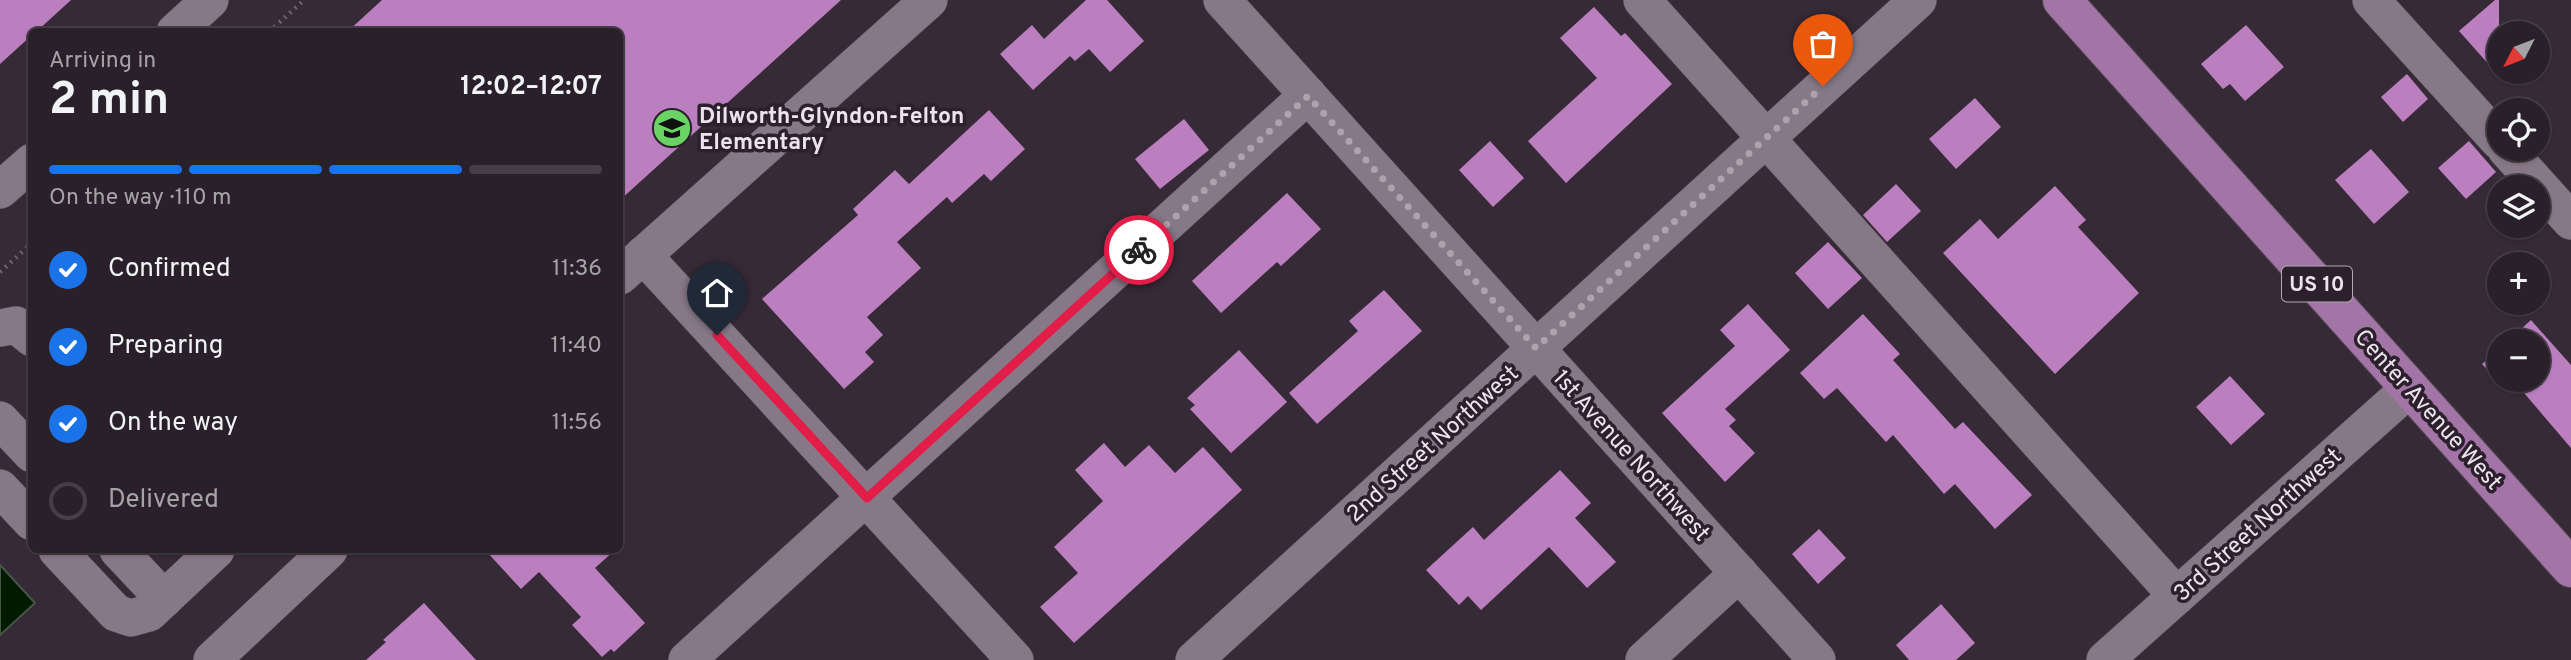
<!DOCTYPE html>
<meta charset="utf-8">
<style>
:root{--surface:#292029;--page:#352d35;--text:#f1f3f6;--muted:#a5a3a8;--line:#453e46;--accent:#1a73e8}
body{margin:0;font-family:Overpass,sans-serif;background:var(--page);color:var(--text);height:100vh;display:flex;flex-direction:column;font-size:26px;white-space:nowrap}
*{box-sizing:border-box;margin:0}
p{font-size:23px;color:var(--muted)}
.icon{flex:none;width:38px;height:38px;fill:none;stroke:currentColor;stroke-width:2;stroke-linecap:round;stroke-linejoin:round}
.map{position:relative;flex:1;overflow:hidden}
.side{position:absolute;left:28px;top:28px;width:595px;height:525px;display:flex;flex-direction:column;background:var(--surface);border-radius:10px;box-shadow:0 2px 5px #0004,0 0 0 2px var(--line)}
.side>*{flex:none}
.needle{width:46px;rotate:228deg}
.tools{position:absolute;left:2487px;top:21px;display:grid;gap:14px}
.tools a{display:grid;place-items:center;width:63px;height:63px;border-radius:50%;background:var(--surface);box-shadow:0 2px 5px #0004,0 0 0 2px var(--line);font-size:35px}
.pin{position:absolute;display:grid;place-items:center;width:60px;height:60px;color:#fff;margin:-72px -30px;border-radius:50% 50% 50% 0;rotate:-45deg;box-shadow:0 0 7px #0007}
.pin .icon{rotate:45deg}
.courier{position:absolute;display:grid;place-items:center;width:70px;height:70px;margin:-35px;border:5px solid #e11d48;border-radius:50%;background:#fff;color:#222;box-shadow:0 2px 9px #0007}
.overview em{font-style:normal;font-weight:700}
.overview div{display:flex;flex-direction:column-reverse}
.overview{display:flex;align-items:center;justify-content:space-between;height:119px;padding:0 21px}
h1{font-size:46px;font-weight:700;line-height:52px}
.bar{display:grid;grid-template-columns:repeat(4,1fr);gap:10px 7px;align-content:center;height:84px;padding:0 21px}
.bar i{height:9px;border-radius:5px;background:var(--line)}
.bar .selected{background:var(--accent)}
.bar p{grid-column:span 4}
ol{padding:0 21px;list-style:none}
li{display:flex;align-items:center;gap:21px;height:77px}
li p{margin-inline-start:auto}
li .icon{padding:7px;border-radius:50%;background:var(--accent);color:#fff;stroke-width:4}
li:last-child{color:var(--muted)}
li i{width:38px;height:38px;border:4px solid var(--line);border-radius:50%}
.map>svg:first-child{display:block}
.water{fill:#001b00;stroke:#475747;stroke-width:2}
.building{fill:#bb7fc0}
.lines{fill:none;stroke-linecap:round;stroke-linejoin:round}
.minor-casing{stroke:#544955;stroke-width:38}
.major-casing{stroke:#544955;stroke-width:40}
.path{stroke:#6d626e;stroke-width:4.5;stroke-dasharray:2 5;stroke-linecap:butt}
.minor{stroke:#877887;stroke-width:37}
.major{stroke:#a374a6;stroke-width:38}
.done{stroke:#ada3ad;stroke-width:7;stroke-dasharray:0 12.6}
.route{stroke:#e11d48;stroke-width:9}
.labels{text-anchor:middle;stroke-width:7;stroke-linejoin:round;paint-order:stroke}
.shield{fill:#2c202d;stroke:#b2a9b3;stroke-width:2}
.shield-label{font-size:21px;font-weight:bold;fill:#ece4ed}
.poi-label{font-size:23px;font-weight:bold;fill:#ece4ed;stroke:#2c202d;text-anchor:start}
.street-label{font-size:23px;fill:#ece4ed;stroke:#2c202d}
</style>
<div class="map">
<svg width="2571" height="660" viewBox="0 0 2571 660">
<rect width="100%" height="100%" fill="#372a37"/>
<polygon class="water" points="0,565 35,603 0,635"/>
<g class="building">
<polygon points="0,0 71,0 36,32 32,32 32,35 0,64"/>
<polygon points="382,0 841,0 620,200 620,32 347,32"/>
<polygon points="1086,0 1107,0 1144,41 1110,72 1089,49 1075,61 1070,56 1033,90 1000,54 1032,25 1044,39"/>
<polygon points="2495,0 2499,0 2499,76 2459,31"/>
<polygon points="1594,7 1621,36 1625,33 1672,84 1566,183 1528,141 1597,78 1560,38"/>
<polygon points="2246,25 2284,67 2245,101 2230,84 2223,89 2201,64"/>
<polygon points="2407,74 2428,99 2403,122 2381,97"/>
<polygon points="1975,98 2001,127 1956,169 1929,139"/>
<polygon points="989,110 1025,149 991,181 984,174 952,203 947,197 897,242 921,268 867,317 883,335 865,352 874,362 844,389 762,299 858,215 853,209 895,170 909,184"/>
<polygon points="1184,119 1209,150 1160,189 1135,159"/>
<polygon points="1490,141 1524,178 1493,207 1459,170"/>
<polygon points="2469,141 2496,172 2466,199 2438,168"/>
<polygon points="2371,149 2409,192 2374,224 2335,180"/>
<polygon points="1896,184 1921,211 1887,242 1863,215"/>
<polygon points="2055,186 2086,220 2078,227 2139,293 2055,374 1943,253 1980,219 1998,239"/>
<polygon points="1287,193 1321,229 1281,266 1277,262 1221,313 1192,281"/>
<polygon points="1828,242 1862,278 1828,309 1795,273"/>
<polygon points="1384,290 1422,331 1317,424 1289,393 1358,331 1349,321"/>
<polygon points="1748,304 1790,350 1725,409 1736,420 1729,426 1755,453 1725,482 1662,413 1735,346 1720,330"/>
<polygon points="1863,314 1900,354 1893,360 1955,429 1963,422 2032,495 1995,529 1955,484 1944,494 1893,435 1886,442 1837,388 1824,399 1800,373"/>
<polygon points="2531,320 2571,365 2571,448 2513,380 2538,380 2538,341 2508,341"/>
<polygon points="2499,349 2499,380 2513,380 2503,388 2482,364"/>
<polygon points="1239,350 1287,402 1231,453 1190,409 1195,405 1187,398"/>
<polygon points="2230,376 2265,414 2231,445 2196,407"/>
<polygon points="1104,443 1125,467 1149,445 1175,473 1203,447 1242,490 1074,643 1040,607 1078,573 1054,547 1103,501 1075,470"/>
<polygon points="1560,470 1591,503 1575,518 1616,562 1587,588 1549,547 1481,610 1468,596 1459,605 1426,570 1473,527 1484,540"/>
<polygon points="1819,529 1846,558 1818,584 1792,554"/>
<polygon points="485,550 615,550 595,568 645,623 614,652 611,649 602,657 572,625 581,617 539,572 521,589"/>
<polygon points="424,603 476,660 366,660 386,642 383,640"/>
<polygon points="1941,604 1975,643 1956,660 1909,660 1896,645"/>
</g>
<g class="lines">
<g class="minor-casing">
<g id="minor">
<polyline points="1222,0 1817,660"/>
<polyline points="1642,0 2177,596"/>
<polyline points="2371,0 2499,141"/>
<polyline points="175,32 210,0"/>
<polyline points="2506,149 2571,221"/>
<polyline points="0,190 32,162"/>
<polyline points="643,255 1015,660"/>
<polyline points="620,276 929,0"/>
<polyline points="0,328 16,325 32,338"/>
<polyline points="0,420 32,454"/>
<polyline points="0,488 32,522"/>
<polyline points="57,550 116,613 131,618 149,613 216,550"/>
<polyline points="118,550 164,599"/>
<polyline points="212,660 329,550"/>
<polyline points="687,660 1308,95"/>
<polyline points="1194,660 1918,0"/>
<polyline points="1644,660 1739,573"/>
<polyline points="2105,660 2410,388"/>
</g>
</g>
<g class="major-casing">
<polyline id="major" points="2062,0 2571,568"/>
</g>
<g class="path">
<polyline points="269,32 304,0"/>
<polyline points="0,272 32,243"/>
</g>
<use href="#minor" class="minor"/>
<use href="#major" class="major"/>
</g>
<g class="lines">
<polyline class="done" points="1139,250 1308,96 1536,348 1823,86"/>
<polyline class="route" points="717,335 867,498 1139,250"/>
</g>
<defs>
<g id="school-disc" transform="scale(2.0125)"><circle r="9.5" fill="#6ad363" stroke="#2c202d"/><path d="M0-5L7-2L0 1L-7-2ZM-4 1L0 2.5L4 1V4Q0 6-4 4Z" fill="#111"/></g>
</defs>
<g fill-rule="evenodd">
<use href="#school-disc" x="672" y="128"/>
</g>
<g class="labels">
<rect class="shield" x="2282" y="266.5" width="70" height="35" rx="5"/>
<g class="shield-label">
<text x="2317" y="291">US 10</text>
</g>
<g class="poi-label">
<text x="699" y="123">Dilworth-Glyndon-Felton<tspan x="699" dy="26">Elementary</tspan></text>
</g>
<g class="street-label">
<text transform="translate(2429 409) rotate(48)" y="8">Center Avenue West</text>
<text transform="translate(1432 443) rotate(-42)" y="8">2nd Street Northwest</text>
<text transform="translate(1632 455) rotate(48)" y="8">1st Avenue Northwest</text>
<text transform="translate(2257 524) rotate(-42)" y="8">3rd Street Northwest</text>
</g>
</g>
</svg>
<div class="tools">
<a><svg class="needle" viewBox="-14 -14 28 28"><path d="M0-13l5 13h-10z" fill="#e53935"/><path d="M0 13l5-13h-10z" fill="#a5a3a8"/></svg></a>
<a><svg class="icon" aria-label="locate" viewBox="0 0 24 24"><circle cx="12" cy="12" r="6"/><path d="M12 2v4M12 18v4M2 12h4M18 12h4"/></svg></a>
<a><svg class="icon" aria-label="layers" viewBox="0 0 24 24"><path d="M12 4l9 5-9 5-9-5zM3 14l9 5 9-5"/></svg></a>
<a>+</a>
<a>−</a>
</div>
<div class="pin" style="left:1823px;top:86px;background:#ea580c"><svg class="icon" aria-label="bag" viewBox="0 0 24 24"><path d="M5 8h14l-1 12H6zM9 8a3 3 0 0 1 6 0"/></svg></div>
<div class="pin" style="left:717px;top:335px;background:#1f2937"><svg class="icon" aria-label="home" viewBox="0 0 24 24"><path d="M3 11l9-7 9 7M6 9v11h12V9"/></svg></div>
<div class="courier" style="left:1139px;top:250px"><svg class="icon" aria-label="bike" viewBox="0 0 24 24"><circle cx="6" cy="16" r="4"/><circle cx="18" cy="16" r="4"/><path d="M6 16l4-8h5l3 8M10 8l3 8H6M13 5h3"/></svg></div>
<section class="side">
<div class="overview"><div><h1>2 min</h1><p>Arriving in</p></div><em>12:02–12:07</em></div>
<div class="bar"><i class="selected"></i><i class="selected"></i><i class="selected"></i><i></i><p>On the way · 110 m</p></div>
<ol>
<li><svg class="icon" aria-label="check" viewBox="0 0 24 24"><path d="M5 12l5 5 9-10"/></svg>Confirmed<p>11:36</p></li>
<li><svg class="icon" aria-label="check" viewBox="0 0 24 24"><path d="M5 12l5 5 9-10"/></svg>Preparing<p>11:40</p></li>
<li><svg class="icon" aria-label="check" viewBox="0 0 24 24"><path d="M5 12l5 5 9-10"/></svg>On the way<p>11:56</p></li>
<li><i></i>Delivered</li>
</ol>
</section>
</div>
